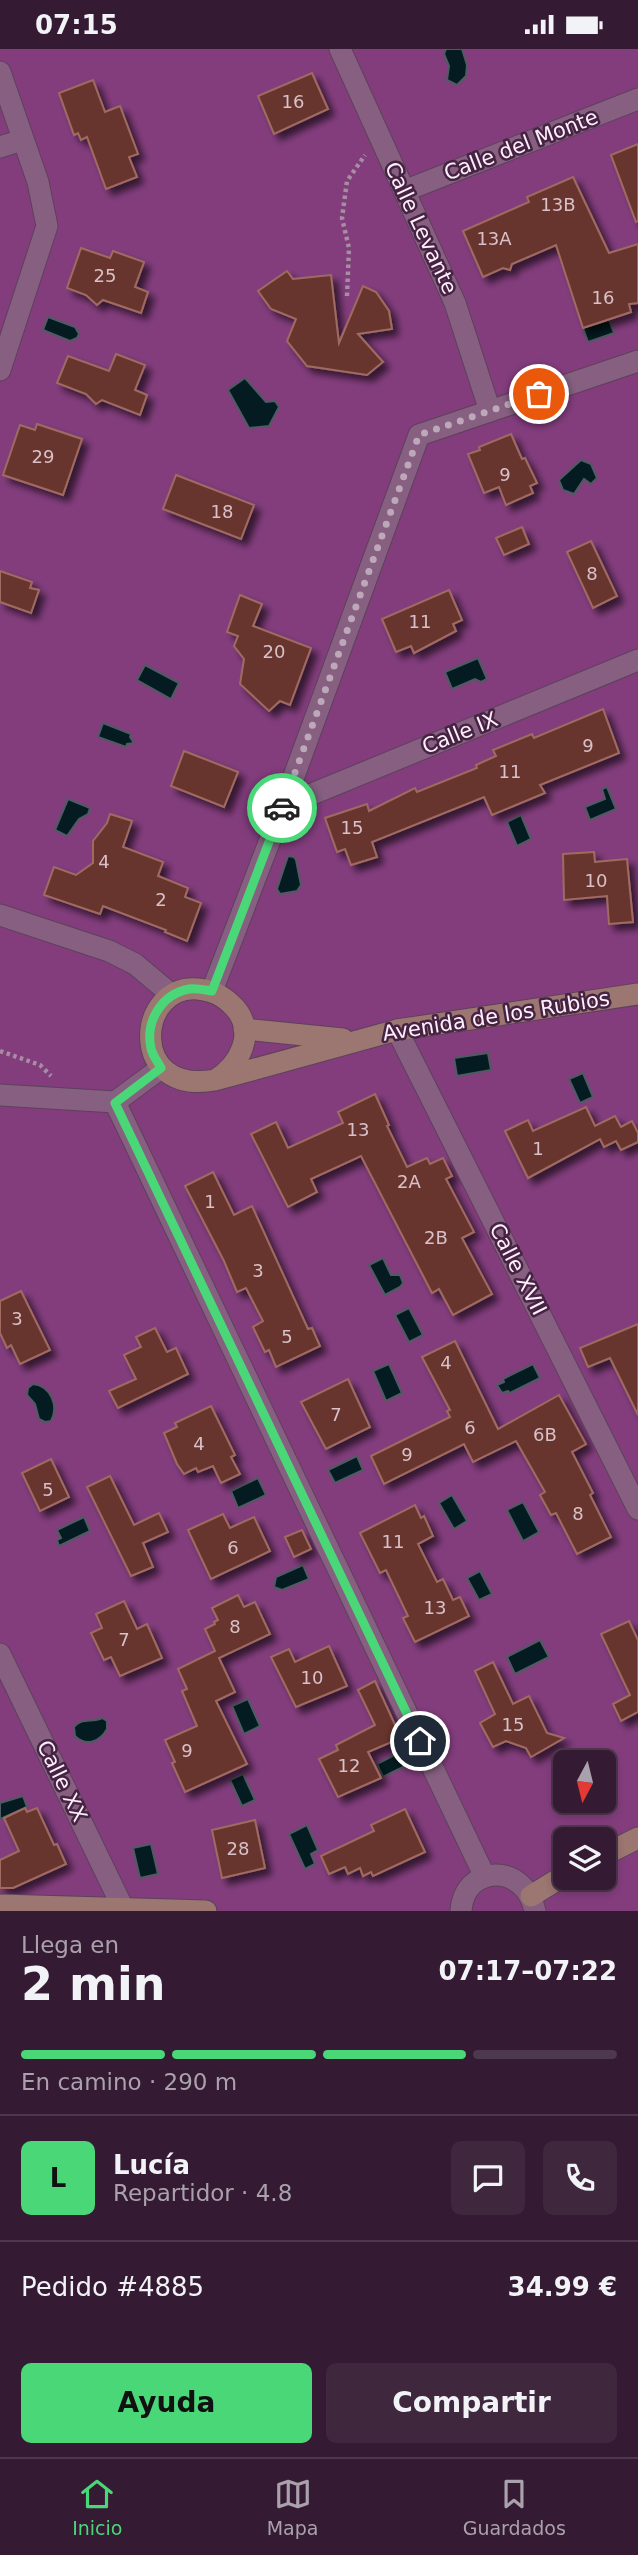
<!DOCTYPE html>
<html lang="es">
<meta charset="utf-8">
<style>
:root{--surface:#341a32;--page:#3f273e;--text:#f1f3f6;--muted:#a9a1ac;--line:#4e384d;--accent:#49d778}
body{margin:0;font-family:"DejaVu Sans",sans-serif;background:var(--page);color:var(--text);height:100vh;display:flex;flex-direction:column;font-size:26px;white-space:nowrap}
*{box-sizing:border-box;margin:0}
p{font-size:23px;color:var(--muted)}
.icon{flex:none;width:38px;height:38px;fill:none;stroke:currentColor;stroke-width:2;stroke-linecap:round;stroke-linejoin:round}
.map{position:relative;height:1862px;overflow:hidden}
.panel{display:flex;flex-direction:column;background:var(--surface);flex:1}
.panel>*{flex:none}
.needle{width:46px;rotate:187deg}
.buttons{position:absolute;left:553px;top:1701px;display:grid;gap:14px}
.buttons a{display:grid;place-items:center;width:63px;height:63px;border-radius:10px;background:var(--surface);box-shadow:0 4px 10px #0003,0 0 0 2px var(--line);font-size:35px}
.pin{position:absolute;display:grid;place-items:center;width:60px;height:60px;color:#fff;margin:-30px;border:4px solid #fff;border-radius:50%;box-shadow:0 2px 7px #0007}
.courier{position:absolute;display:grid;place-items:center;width:70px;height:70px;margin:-35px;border:5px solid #49d778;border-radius:50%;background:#fff;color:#222;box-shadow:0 2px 9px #0007}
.head em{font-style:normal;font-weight:600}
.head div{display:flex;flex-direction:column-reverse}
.head{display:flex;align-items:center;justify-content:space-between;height:119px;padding:0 21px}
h1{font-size:46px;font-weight:600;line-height:52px}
.bar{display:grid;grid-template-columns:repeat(4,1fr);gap:10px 7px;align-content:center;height:84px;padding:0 21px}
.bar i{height:9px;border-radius:5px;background:var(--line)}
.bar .on{background:var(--accent)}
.bar p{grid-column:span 4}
.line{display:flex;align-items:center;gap:18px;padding:0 21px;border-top:2px solid var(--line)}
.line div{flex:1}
.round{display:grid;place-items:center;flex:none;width:74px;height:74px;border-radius:10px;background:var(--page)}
.primary-button{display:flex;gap:14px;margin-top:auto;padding:14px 21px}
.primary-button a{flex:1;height:80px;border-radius:10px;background:var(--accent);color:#111;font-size:28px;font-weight:600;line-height:80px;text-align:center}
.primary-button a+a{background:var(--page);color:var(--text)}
.status{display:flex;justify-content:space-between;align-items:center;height:49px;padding:0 35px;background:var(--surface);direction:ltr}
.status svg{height:19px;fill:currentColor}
.tabs{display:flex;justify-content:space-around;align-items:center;height:98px;border-top:2px solid var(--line);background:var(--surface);font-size:19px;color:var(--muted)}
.tabs a{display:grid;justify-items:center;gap:4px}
.tabs .on{color:var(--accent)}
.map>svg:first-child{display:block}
.green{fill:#833d7d;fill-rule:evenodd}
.water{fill:#041c21;stroke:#4f5b62;stroke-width:2}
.building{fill:#67362e;stroke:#a06b61;stroke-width:2;filter:url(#shadow)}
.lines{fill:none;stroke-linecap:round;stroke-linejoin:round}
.street-casing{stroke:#5d415b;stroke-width:23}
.secondary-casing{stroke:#5d415b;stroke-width:23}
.path{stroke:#a58da2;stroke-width:4.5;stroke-dasharray:3.5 3.5;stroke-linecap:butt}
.street{stroke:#865f81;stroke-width:21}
.secondary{stroke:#9c7671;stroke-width:21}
.done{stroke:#bda8ba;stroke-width:7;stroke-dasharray:0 12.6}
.route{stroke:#49d778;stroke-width:9}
.labels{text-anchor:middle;stroke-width:5;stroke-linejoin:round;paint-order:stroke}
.number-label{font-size:18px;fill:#d8c1c8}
.street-label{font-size:21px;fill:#fdeffb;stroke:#462342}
</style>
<div class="status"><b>07:15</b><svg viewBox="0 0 49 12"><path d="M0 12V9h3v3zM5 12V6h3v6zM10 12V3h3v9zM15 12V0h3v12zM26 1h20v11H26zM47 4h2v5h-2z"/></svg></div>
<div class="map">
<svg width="638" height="1862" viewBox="0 0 638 1862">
<defs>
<filter id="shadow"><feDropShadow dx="6" dy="6" stdDeviation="3.5" flood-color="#0009"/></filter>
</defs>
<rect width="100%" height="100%" fill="#462342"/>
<path class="green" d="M0 0H638V1862H0ZM565 1713H604V1752H565ZM565 1790H604V1829H565Z"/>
<g class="water">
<polygon points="446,0 462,0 467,16 466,27 457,36 447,31 449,17 444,5"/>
<polygon points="48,268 75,278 79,285 77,289 70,292 43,281"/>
<polygon points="609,271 614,284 588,293 583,279"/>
<polygon points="245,329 266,353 275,352 279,358 269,377 249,379 228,341"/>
<polygon points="581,411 591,415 597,429 591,435 584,430 574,445 563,441 559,431"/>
<polygon points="478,609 487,630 481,633 475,630 452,640 445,623"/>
<polygon points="145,616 179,634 171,650 137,631"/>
<polygon points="103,674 131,685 130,688 134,694 127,695 126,698 98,688"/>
<polygon points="607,738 616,760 590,771 585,758 605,750 602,740"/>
<polygon points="68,750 90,759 88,765 79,770 67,787 55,781"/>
<polygon points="521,766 531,790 517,797 507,773"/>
<polygon points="288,807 294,808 296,811 301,836 297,842 280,845 277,840"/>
<polygon points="488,1004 491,1021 457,1027 454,1009"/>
<polygon points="583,1024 593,1048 580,1054 569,1030"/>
<polygon points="383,1209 391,1226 400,1226 403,1234 400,1238 385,1246 369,1216"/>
<polygon points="409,1259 423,1286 409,1293 395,1266"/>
<polygon points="389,1315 402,1344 386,1352 373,1322"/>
<polygon points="533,1315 540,1329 510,1344 508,1342 502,1344 497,1336 504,1333 503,1330"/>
<path d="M33 1335C51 1337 59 1357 51 1372L45 1373 39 1370 35 1355 27 1346 28 1339Z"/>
<polygon points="357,1407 363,1421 335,1434 328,1421"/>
<polygon points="258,1429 266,1446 238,1459 231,1442"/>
<polygon points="452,1446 467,1472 454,1480 439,1454"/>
<polygon points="523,1453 539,1483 523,1492 507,1461"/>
<polygon points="84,1468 90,1482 59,1497 57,1491 61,1489 57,1481"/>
<polygon points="303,1516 309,1530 282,1541 274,1538 276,1528"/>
<polygon points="480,1522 492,1545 479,1551 467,1529"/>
<polygon points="540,1591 549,1608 515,1625 507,1608"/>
<polygon points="248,1650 260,1677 244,1685 232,1657"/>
<path d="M102 1669 107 1672V1680C100 1693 86 1698 75 1687L74 1678C82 1668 92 1674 102 1669Z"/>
<polygon points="400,1703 407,1716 383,1728 377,1715"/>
<polygon points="243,1725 255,1751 242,1757 230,1731"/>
<polygon points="23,1747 27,1758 0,1770 0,1754"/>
<polygon points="307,1776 318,1801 311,1805 315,1815 305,1820 289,1785"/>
<polygon points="151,1795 158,1825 140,1829 133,1799"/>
</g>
<g class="building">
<polygon points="312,24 328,60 274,85 258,47"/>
<polygon points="93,31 105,63 120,57 138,105 129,108 137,128 106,140 87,88 81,91 78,84 74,86 59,44"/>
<polygon points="638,95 638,172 636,173 611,106"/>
<polygon points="573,128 609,204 638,195 638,254 629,255 631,263 583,279 556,196 512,215 510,221 503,219 483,228 463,182 529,153 527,148"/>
<polygon points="81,199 110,209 113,202 144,213 135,238 148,243 141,264 103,251 97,256 86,246 67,239"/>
<polygon points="287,222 293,230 331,226 339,294 363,237 376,243 389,262 392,280 358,285 383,313 367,326 307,317 287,292 296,270 271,260 258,242"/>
<polygon points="116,305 145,316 135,341 147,346 140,366 102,351 96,355 86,345 57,334 68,307 109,322"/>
<polygon points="37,375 82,390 63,446 3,426 20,376 35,381"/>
<polygon points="511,385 522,410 525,409 537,434 530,437 533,444 506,456 499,438 484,444 468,405 480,401 479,398"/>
<polygon points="176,426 254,456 241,490 163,460"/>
<polygon points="522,478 529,495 504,506 496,489"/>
<polygon points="591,492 617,547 593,559 567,503"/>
<polygon points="0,522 32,533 30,539 39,541 31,564 0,553"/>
<polygon points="449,541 462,571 453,575 456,582 414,604 411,597 396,603 382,570"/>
<polygon points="240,546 262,555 253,577 311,599 290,656 280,652 269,662 240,635 244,610 234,597 238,587 227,583"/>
<polygon points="603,660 619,704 540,736 545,744 492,766 484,748 372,793 377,808 351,816 345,800 337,803 325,769 367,755 369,762 415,739 417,743 477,719 476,716 496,707 493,701 532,685 534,689"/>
<polygon points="184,702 238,723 224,758 171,737"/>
<polygon points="110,765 132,772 123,798 163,813 158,827 188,839 185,848 201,854 187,892 165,883 166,881 103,857 100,865 44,846 54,818 76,826 93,814 93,792 107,774"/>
<polygon points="594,803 595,813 627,810 633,873 609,875 607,847 564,851 563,805"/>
<polygon points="375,1045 389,1076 387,1077 407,1118 427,1109 430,1115 443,1109 452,1127 446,1130 474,1183 462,1189 492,1245 453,1266 439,1240 432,1244 361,1107 311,1130 317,1143 288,1158 251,1085 276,1073 288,1099 343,1074 338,1063"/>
<polygon points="586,1058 595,1077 615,1067 621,1078 632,1072 638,1084 638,1093 621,1101 616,1092 604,1098 600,1090 528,1129 505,1082 528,1071 533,1082"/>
<polygon points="213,1123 234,1166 252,1157 308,1280 312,1279 320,1297 276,1318 269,1301 265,1303 253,1278 263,1272 246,1239 237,1243 224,1212 185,1137"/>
<polygon points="21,1242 50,1301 20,1315 11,1296 7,1299 0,1284 0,1252"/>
<polygon points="638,1275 638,1366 610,1309 588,1318 580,1299"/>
<polygon points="155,1279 167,1303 176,1299 188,1325 118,1359 109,1342 136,1330 124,1306 141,1298 136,1288"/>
<polygon points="455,1292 498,1380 559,1346 586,1395 572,1403 593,1444 590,1446 611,1488 577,1505 556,1464 551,1466 540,1446 545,1443 516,1392 473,1413 464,1395 384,1435 371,1407 450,1368 447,1362 450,1361 422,1308"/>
<polygon points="348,1330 370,1378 326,1400 301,1353"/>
<polygon points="211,1357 235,1406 231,1408 240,1425 221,1434 213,1417 198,1423 196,1419 184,1425 177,1415 164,1384 177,1378 175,1374"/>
<polygon points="51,1410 69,1448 40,1462 22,1424"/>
<polygon points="110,1427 134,1476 159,1464 168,1483 143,1494 153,1518 131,1527 87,1438"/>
<polygon points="415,1456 421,1469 424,1467 433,1487 418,1495 437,1533 443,1530 453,1551 460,1548 469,1567 415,1593 403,1569 408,1567 386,1521 380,1524 360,1484"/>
<polygon points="223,1465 230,1479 254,1468 270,1502 211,1530 188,1481"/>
<polygon points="302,1481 311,1500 294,1508 285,1488"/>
<polygon points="238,1546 244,1558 255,1553 270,1585 219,1609 235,1643 216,1652 247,1715 185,1743 172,1714 175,1713 165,1691 197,1677 182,1642 187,1640 178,1620 215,1602 205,1580 215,1575 214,1573 218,1571 212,1559"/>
<polygon points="124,1552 137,1580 147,1575 162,1609 120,1627 111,1608 104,1611 91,1584 102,1579 96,1565"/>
<polygon points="629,1572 638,1591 638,1663 621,1672 613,1655 630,1646 601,1585"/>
<polygon points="329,1597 347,1637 296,1658 271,1608 289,1600 295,1613"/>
<polygon points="493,1613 513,1655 529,1647 547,1684 564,1689 531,1708 526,1699 506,1692 493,1698 480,1674 495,1665 475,1622"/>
<polygon points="375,1632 401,1689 368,1703 381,1729 338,1748 319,1710 338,1701 336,1696 375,1676 358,1641"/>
<polygon points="25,1759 27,1763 37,1759 54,1796 57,1795 66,1815 13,1839 0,1839 0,1811 19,1802 4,1769"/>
<polygon points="405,1760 425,1803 373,1827 371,1823 363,1827 360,1819 348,1825 345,1818 329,1825 321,1807 374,1782 371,1776"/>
<polygon points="255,1771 265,1819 222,1829 212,1781"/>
</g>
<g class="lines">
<g class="street-casing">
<g id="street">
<polyline points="340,0 455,254 490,362"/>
<polyline points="0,23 38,133 47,177 0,321"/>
<polyline points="0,98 22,91"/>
<polyline points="404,142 638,50"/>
<polyline points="283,757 638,611"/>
<polyline points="0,866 109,902 135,915 172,946"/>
<polyline points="212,942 283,757 419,386 638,312"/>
<polyline points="397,981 638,1460"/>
<polyline points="0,1046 115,1053 161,1019"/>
<polyline points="115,1053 485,1828"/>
<polyline points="0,1605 123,1859"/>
<path d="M461 1862C464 1815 525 1813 535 1862"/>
</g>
</g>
<g class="secondary-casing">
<g id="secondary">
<polyline points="244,980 343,990"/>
<path d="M215 1031C239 1017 257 984 235 959 224 947 214 942 198 940 137 934 127 1047 215 1031L397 981 638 945"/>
<polyline points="604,1806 638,1789"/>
<polyline points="531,1847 565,1826"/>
<polyline points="0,1856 206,1862"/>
</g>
</g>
<g class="path">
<polyline points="347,247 349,199 342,169 347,132 365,106"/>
<polyline points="0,1002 40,1016 51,1027"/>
</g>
<use href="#street" class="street"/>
<use href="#secondary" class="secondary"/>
</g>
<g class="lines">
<polyline class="done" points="282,759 419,386 539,345"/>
<path class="route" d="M282 759 212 942C205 941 196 939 189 940 162 945 145 972 151 999 152 1006 158 1013 161 1019L115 1054 420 1692"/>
</g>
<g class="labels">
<g class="number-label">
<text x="293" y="59">16</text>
<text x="558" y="162">13B</text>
<text x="494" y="196">13A</text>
<text x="105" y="233">25</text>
<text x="603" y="255">16</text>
<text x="43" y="414">29</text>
<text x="505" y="432">9</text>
<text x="222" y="469">18</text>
<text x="592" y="531">8</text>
<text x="420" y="579">11</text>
<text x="274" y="609">20</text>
<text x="588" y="703">9</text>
<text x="510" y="729">11</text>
<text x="352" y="785">15</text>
<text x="104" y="819">4</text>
<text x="596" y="838">10</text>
<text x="161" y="857">2</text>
<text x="358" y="1087">13</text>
<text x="538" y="1106">1</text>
<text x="409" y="1139">2A</text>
<text x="210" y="1159">1</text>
<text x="436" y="1195">2B</text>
<text x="258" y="1228">3</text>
<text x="17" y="1276">3</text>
<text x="287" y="1294">5</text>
<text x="446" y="1320">4</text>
<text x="336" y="1372">7</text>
<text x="470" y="1385">6</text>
<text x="545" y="1392">6B</text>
<text x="199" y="1401">4</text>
<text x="407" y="1412">9</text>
<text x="48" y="1447">5</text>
<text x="578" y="1471">8</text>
<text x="393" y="1499">11</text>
<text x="233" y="1505">6</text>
<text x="435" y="1565">13</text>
<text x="235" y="1584">8</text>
<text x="124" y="1597">7</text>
<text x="312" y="1635">10</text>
<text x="513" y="1682">15</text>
<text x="187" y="1708">9</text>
<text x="349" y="1723">12</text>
<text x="238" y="1806">28</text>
</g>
<g class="street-label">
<text transform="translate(521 96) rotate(-21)" y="7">Calle del Monte</text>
<text transform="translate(421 179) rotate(65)" y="7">Calle Levante</text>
<text transform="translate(460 684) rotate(-22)" y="7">Calle IX</text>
<text transform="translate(496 967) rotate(-9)" y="7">Avenida de los Rubios</text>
<text transform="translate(518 1220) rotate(63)" y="7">Calle XVII</text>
<text transform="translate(62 1732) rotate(64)" y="7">Calle XX</text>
</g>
</g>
</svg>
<div class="buttons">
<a><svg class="needle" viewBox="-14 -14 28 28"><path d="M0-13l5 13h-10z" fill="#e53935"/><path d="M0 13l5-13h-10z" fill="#a9a1ac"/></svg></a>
<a><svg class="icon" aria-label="layers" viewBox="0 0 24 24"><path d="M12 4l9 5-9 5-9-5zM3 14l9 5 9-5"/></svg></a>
</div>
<div class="pin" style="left:539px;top:345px;background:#ea580c"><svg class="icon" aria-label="bag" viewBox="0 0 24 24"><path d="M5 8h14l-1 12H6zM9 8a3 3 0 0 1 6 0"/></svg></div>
<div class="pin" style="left:420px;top:1692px;background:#1f2937"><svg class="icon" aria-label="home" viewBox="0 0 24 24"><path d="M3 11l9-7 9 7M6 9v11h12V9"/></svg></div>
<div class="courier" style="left:282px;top:759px"><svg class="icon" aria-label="car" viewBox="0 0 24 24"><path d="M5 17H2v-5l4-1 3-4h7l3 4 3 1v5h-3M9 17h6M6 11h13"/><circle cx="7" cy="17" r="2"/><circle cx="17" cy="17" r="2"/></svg></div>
</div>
<section class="panel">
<div class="head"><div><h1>2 min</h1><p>Llega en</p></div><em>07:17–07:22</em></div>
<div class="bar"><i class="on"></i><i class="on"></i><i class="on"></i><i></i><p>En camino · 290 m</p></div>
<div class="line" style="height:126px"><b class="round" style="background:var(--accent);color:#111">L</b><div><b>Lucía</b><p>Repartidor · 4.8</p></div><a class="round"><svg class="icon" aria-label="chat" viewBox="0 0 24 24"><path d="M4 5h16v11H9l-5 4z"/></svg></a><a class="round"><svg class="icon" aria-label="phone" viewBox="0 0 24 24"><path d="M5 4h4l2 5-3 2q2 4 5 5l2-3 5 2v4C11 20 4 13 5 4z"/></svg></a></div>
<div class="line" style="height:91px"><div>Pedido #4885</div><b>34.99 €</b></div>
<div class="primary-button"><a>Ayuda</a><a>Compartir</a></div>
</section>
<nav class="tabs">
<a class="on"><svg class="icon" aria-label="home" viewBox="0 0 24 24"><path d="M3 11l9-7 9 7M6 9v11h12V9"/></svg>Inicio</a>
<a><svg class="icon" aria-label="map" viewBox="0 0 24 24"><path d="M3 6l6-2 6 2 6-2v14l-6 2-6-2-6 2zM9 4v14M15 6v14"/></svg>Mapa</a>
<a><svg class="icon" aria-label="saved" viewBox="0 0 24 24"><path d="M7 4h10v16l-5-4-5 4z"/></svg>Guardados</a>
</nav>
